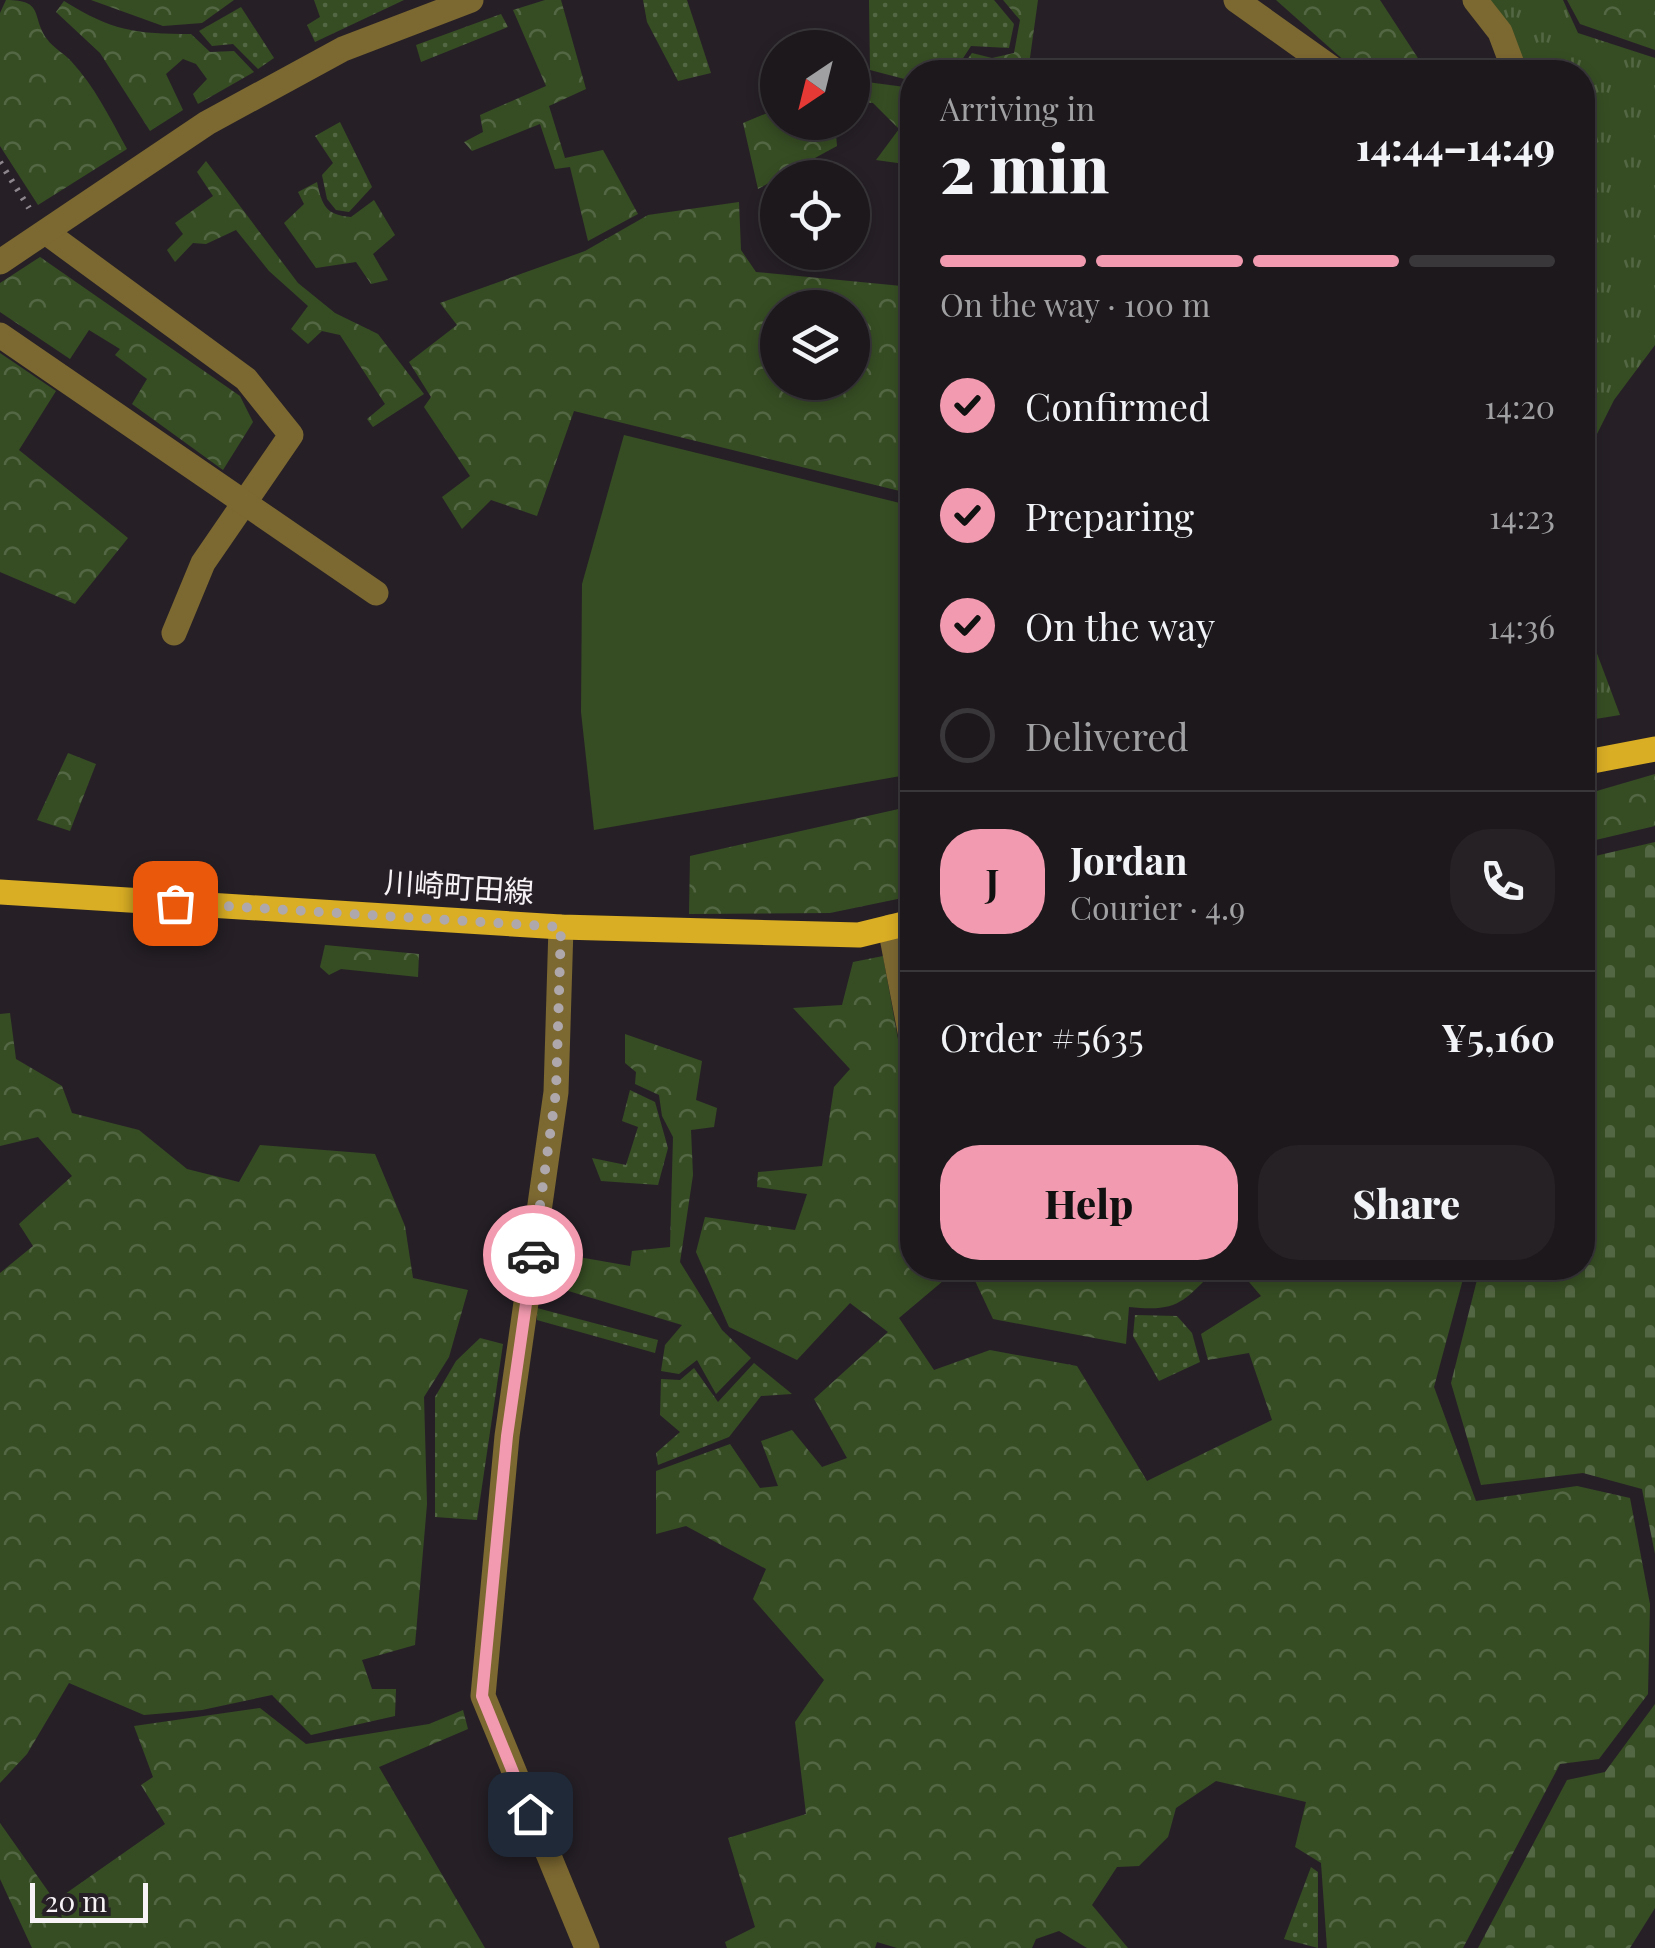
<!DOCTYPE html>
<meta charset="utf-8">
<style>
:root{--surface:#1c181c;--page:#252125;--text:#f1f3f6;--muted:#a0a0a3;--line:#3a373b;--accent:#f29aaf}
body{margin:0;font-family:"Playfair Display","Noto Sans JP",serif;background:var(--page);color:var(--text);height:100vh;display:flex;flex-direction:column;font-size:38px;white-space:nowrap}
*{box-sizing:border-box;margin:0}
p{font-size:32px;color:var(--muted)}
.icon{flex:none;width:55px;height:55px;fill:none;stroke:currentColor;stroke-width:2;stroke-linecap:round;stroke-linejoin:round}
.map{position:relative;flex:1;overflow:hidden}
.drawer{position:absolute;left:900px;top:60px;width:695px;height:1220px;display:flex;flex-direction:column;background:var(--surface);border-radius:40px;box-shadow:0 5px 15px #0003,0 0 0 2px var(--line)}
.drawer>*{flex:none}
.needle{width:65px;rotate:215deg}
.fabs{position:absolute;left:760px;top:30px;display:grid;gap:20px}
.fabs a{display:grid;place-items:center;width:110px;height:110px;border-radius:50%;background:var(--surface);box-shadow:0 5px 15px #0003,0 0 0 2px var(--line);font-size:50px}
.scale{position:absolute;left:30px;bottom:25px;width:118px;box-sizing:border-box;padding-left:10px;border:5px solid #f7f2f6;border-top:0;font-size:28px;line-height:35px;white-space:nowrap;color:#f7f2f6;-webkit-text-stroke:8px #262026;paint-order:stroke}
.pin{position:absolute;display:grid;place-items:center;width:85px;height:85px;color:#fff;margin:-42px;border-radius:20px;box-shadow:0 5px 15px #0006}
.courier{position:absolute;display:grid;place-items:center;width:100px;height:100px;margin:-50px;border:8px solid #f29aaf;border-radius:50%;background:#fff;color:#222;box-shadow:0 2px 12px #0007}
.headline em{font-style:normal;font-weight:800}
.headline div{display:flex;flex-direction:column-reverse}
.headline{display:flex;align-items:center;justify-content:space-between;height:170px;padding:0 40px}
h1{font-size:65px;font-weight:800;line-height:75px}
.bar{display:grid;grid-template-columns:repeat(4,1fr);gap:15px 10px;align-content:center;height:120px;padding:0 40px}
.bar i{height:12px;border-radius:8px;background:var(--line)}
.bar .active{background:var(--accent)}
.bar p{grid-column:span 4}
.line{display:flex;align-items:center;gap:25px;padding:0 40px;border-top:2px solid var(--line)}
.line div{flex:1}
.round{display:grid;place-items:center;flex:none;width:105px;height:105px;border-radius:40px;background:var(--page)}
ol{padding:0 40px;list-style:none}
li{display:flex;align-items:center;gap:30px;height:110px}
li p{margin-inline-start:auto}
li .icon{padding:10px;border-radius:50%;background:var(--accent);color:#111;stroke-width:4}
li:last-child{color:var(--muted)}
li i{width:55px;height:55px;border:5px solid var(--line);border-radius:50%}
.action{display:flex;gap:20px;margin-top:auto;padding:20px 40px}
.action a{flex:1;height:115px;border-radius:40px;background:var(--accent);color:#111;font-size:40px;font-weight:800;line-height:115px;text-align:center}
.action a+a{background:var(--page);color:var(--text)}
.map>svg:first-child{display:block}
.grass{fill:url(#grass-dots)}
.forest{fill:url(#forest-crowns);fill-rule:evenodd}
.cemetery{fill:url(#cemetery-stones)}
.park{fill:url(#park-tufts)}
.pitch{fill:#364d23}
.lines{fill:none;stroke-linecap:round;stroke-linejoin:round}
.path{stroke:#8d878d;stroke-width:6;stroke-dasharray:2.5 8;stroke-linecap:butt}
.minor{stroke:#7c6831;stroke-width:25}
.major{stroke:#d9ad24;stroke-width:25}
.done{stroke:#aea8ad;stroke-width:10;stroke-dasharray:0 18}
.route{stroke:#f29aaf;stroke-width:12}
.labels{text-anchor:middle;stroke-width:10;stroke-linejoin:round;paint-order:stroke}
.street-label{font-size:30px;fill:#f7f2f6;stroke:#262026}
</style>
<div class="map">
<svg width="1655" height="1948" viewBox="0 0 1655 1948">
<defs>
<pattern id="grass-dots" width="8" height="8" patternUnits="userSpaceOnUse" patternTransform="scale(2.5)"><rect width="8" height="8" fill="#364d23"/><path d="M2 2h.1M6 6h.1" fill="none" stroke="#546744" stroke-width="1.8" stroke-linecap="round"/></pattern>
<pattern id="forest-crowns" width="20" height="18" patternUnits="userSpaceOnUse" patternTransform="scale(2.5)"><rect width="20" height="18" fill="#364d23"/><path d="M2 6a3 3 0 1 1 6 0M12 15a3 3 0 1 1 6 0" fill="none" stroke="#546744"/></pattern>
<pattern id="cemetery-stones" width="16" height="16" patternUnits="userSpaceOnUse" patternTransform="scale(2.5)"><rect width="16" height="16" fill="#364d23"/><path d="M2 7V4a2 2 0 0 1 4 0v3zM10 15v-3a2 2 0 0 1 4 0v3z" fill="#546744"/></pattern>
<pattern id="park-tufts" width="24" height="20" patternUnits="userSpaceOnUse" patternTransform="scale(2.5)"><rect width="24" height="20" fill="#364d23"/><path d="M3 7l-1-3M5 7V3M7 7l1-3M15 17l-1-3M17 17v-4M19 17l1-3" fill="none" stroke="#546744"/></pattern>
</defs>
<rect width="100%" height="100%" fill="#262026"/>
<g class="grass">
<polygon points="314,0 404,0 315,42 307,25 320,17"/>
<polygon points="643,0 687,0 711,73 678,81 647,22"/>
<polygon points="869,0 994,0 1014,24 1009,48 971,46 954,72 912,72 912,81 870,70"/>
<polygon points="241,7 274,58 258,69 233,44 212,46 199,31"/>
<polygon points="501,14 508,27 421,62 416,45"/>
<polygon points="340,122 372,187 349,212 336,210 327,199 322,175 333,163 315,136"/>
<polygon points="630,1090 655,1102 668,1148 658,1185 601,1181 592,1158 626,1165 638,1127 622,1121"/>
<polygon points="537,1308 658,1340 655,1353 537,1320"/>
<polygon points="1135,1315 1177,1316 1192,1333 1200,1362 1159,1381 1133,1336"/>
<polygon points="480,1338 503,1344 477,1520 435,1517 435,1397 456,1361"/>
<polygon points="754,1363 792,1394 761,1396 729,1437 658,1465 656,1453 680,1432 660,1415 661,1379 680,1380 694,1368 718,1402"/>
<polygon points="1311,1867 1318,1872 1318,1948 1284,1939"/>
</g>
<g class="forest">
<path d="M6 0C45 0 31 17 47 39 53 48 64 53 71 61 95 87 110 118 127 149L38 205 0 146V13Z"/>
<polygon points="91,0 234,0 202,23 163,26"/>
<polygon points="545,0 561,0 586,89 549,106 565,158 603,150 638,214 588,241 570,167 555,169 540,124 472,151 464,142 483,132 480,115 546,86 513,10"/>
<polygon points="1003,0 1038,0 1028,72 958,72 972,53 992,58 1014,53 1020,20"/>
<polygon points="1276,0 1380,0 1427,72 1357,72"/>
<polygon points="1567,0 1655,0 1655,50 1580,24"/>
<path d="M64 1C112 31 136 34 191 34L210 52 234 51 254 72 198 104 193 94 207 79 196 64 183 59 166 74 183 110 150 131 100 53 56 12Z"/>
<polygon points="867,82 912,88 912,165 876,160 899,129 873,103 859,102"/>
<polygon points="777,109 778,122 835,123 837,146 758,189 743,123"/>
<polygon points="206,161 298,283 335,313 378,334 424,394 373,427 367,419 385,404 340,335 322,331 308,344 291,329 308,306 269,271 236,230 206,244 193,243 175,262 167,250 183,234 175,223 213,196 197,172"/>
<path d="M317 182C322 206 326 215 351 217L374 200 395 235 373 254 388 280 371 284 356 262 316 268 284 223 304 204 298 192Z"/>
<path d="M739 202 741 250 756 272 912 287V494L574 411 537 516 491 500 462 529 442 497 470 476 424 407 431 397 409 362 457 325 440 303 585 251 648 215ZM778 308H852V382H778Z"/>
<polygon points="40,257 240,396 253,422 223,470 132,404 147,379 115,355 120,349 89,330 70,359 0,312 0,283"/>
<polygon points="0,353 56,391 19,450 128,538 75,604 0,572"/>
<polygon points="68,753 96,764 70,831 37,820"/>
<polygon points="1655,774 1655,826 1583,843 1583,795"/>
<polygon points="912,806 912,896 830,913 689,914 690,856"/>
<polygon points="325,945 419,954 418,977 341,969 329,975 320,967"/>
<polygon points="883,956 912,1117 912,1268 941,1268 943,1281 899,1318 934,1370 990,1350 1077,1366 1147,1481 1272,1420 1249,1353 1208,1360 1201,1334 1261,1296 1237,1268 1466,1268 1434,1387 1476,1501 1577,1486 1630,1498 1650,1604 1648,1694 1599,1759 1560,1764 1463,1948 1327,1948 1321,1863 1295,1847 1306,1802 1216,1781 1176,1808 1168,1837 1139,1866 1117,1867 1092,1905 1128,1948 1087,1948 1059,1931 1036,1939 1032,1948 897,1948 877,1942 875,1948 727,1948 725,1942 755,1927 728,1838 806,1814 795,1722 824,1680 753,1599 766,1569 686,1526 656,1534 656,1471 730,1444 760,1488 778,1486 761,1441 792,1430 822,1467 847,1458 814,1399 888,1332 850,1303 797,1360 729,1327 696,1252 705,1217 795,1230 807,1194 757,1187 758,1172 822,1166 834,1087 850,1069 793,1008 842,1005 853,962"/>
<polygon points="10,1013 16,1059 62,1086 72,1113 139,1130 187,1169 239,1182 260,1145 375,1154 405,1226 413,1278 468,1290 449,1357 424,1397 427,1504 415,1645 362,1660 372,1689 396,1689 395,1716 311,1735 272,1695 202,1710 144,1715 69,1683 27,1754 0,1783 0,1273 33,1246 19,1224 72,1176 38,1137 0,1146 0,1014"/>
<polygon points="625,1034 702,1061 696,1100 717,1108 714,1127 691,1130 693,1175 680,1262 722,1330 751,1358 716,1394 697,1360 679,1374 661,1371 665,1345 682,1325 545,1284 551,1239 573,1241 573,1256 630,1266 632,1251 670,1247 673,1137 662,1116 659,1095 635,1084 636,1072 625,1063"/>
<path d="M969 1268H1214L1216 1269C1182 1303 1178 1312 1129 1307L1126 1344 993 1319Z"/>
<polygon points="260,1708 306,1744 429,1724 463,1710 468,1729 379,1767 485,1948 32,1948 0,1879 0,1823 55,1901 165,1824 141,1785 153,1777 134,1726"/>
</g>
<g class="cemetery">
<polygon points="1655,842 1655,1554 1642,1489 1583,1473 1481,1485 1451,1383 1480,1268 1582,1268 1583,887 1591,857"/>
<polygon points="1655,1704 1655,1908 1630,1948 1478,1948 1567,1780 1605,1772"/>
</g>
<g class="park">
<polygon points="1490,0 1563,0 1578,33 1655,58 1655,345 1614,400 1583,462 1582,72 1525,72"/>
<polygon points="1583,616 1620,715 1583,721"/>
</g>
<polygon class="pitch" points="624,435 912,506 912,774 594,830 581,712 582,584"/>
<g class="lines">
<polyline class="path" points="0,162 29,208"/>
<g class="minor">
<polyline points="1236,0 1337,72"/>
<polyline points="1475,0 1500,32 1515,72"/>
<polyline points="47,233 246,379 291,435 203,563 174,633"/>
<polyline points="0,262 207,123 343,49 471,0"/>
<polyline points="0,335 376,593"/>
<polyline points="561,927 556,1092 507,1436 483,1696 587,1948"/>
<polyline points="890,927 912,1042"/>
<polyline points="957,1268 971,1268"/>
</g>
<g class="major">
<polyline points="1582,763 1655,749"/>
<polyline points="0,892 561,927 859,935 912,922"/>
</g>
</g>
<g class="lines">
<polyline class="done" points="175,903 561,927 556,1092 533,1255"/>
<polyline class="route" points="530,1814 482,1696 507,1436 533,1255"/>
</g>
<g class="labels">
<g class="street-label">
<text transform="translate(459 888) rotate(4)" y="10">川崎町田線</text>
</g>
</g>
</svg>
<div class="fabs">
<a><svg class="needle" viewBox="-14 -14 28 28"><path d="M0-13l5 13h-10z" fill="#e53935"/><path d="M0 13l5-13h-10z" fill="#a0a0a3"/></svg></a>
<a><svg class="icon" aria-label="locate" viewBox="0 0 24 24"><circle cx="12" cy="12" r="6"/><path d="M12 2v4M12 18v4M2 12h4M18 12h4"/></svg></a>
<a><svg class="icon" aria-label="layers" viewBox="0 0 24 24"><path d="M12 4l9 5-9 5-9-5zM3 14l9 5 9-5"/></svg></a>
</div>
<div class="scale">20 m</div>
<div class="pin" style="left:175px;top:903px;background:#ea580c"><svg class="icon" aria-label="bag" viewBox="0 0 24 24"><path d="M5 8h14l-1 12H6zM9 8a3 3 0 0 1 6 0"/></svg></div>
<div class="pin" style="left:530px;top:1814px;background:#1f2937"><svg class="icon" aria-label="home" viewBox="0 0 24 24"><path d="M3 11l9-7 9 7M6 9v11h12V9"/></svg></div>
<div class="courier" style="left:533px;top:1255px"><svg class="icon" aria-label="car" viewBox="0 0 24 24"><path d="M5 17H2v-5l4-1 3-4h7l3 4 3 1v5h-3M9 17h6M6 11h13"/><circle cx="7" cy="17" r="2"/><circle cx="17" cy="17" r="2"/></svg></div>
<section class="drawer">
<div class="headline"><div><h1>2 min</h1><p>Arriving in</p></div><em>14:44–14:49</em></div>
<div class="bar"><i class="active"></i><i class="active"></i><i class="active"></i><i></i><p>On the way · 100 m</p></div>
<ol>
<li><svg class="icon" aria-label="check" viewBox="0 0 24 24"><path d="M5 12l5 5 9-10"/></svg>Confirmed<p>14:20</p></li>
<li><svg class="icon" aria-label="check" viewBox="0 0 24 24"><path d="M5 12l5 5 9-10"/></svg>Preparing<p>14:23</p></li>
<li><svg class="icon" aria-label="check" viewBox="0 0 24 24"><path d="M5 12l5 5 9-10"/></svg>On the way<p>14:36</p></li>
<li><i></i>Delivered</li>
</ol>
<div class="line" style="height:180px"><b class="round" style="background:var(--accent);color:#111">J</b><div><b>Jordan</b><p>Courier · 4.9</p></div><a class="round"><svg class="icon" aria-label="phone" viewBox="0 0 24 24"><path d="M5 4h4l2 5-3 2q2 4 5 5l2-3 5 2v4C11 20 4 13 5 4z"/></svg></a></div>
<div class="line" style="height:130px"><div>Order #5635</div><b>¥5,160</b></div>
<div class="action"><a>Help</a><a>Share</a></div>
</section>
</div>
